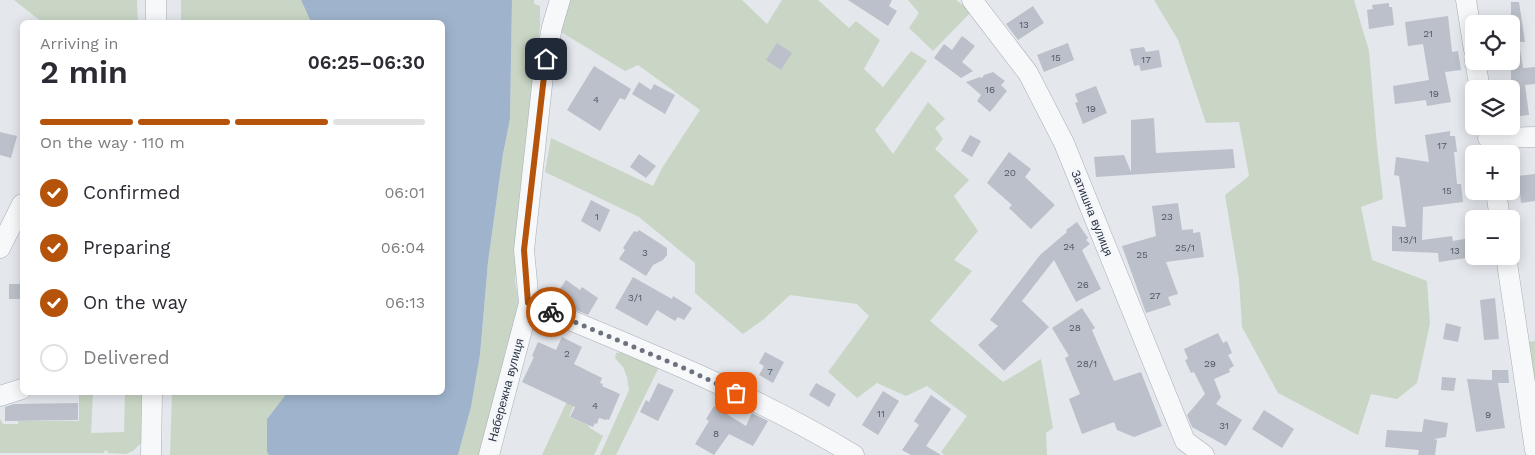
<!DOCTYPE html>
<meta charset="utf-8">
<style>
:root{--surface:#fff;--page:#f7f7f7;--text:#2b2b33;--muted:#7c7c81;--line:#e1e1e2;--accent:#b45309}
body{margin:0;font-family:"Work Sans",sans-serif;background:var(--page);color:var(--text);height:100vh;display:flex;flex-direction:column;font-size:19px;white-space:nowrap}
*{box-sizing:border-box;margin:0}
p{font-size:16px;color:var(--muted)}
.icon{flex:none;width:28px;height:28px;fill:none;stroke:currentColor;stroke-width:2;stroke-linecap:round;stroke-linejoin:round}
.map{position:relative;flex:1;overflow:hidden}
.panel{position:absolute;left:20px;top:20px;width:425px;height:375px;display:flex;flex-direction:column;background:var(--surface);border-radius:8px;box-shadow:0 2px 12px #0003}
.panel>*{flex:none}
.buttons{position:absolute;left:1465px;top:15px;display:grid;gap:10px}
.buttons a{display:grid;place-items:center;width:55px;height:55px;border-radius:8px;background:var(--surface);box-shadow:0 2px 12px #0003;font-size:25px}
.pin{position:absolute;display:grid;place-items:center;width:42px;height:42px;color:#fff;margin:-21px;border-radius:10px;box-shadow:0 2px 8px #0006}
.courier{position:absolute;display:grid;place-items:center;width:50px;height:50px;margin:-25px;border:4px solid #b45309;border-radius:50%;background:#fff;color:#222;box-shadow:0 1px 6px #0007}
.overview em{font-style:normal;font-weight:600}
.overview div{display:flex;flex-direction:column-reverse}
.overview{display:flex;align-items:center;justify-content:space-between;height:85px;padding:0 20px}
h1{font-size:32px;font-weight:600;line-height:38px}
.bar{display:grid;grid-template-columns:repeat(4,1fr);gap:8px 5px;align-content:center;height:60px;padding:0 20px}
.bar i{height:6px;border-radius:4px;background:var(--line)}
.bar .active{background:var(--accent)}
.bar p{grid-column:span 4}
ol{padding:0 20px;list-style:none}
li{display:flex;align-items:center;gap:15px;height:55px}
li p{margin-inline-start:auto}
li .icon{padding:5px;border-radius:50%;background:var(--accent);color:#fff;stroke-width:4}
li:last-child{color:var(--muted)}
li i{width:28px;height:28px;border:2px solid var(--line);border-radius:50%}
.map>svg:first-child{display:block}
.green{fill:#c9d6c5}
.water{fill:#9fb4cc}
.building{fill:#bbc0ca}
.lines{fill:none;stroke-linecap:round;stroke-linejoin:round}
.minor-casing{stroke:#a9aeb7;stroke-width:21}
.minor{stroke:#f7f8fa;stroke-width:20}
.done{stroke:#6c737f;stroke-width:5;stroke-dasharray:0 9}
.route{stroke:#b45309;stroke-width:6}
.labels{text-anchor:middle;stroke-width:4.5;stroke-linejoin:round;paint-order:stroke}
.number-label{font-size:10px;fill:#4f5766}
.street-label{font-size:12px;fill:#2b3445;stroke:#f4f6f9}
</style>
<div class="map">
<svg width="1535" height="455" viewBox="0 0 1535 455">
<rect width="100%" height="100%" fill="#e4e7ec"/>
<g class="green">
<polygon points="14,0 137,0 138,22 42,22"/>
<polygon points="181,0 301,0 311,22 181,22"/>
<polygon points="512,0 534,0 534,4 540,6 540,26 526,151 515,281 520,306 505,352 504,383 483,455 458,455 471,407 480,355 488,262 503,154 510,119"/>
<polygon points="570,0 742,0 767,24 782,0 818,0 849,28 856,21 880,40 864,69 883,87 911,51 927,61 875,130 893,154 928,102 945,119 935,128 943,139 935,149 969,180 954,196 978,231 954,260 972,271 930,321 1003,382 1041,359 1053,428 1046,433 1047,455 944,455 941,452 967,416 927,386 906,396 877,383 857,398 828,372 869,316 857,304 790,295 764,319 743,334 695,293 695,263 639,217 545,172 551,138 653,186 662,168 700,110 638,65 625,71 561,32"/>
<polygon points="908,0 956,0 971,12 933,51 909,28 919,13"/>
<polygon points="1154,0 1354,0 1369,51 1377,146 1383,199 1361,207 1372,260 1427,281 1430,324 1417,383 1397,399 1371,394 1358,435 1278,393 1242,327 1239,280 1225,195 1249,176 1239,122 1206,123 1178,40"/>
<polygon points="1535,341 1535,413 1529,342"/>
<polygon points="622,352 659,367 616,455 600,455 629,390 627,377 623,367 615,358 616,353"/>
<polygon points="582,369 588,372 569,417 588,425 590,428 603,436 594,455 542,455"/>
<polygon points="79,393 93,393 91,433 124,432 125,393 145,393 143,441 133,451 126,454 108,453 107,450 104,451 104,453 0,453 0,419 3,424 18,424 18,421 79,421"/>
<polygon points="172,393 287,393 267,419 267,452 269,455 170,455"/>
</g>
<polygon class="water" points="301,0 512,0 510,119 503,154 488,262 480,355 471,407 458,455 269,455 267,452 267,419 287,393 442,392 442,22 311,22"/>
<g class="building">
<polygon points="848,0 892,0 889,6 897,11 888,26"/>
<polygon points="1511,2 1519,2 1525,42 1519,42 1523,68 1535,67 1535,84 1525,85 1529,115 1511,117"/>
<polygon points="1389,3 1389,7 1392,7 1394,25 1369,29 1367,10 1373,9 1372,5"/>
<polygon points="1033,6 1044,23 1018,40 1006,24"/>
<polygon points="1448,16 1452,52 1458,51 1461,70 1445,72 1451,102 1427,106 1426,100 1395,104 1393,86 1429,80 1423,44 1408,46 1405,22"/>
<polygon points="962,36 975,46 962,62 973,71 961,78 934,58 944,44 952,50"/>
<polygon points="777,43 792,53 781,70 766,60"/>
<polygon points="1068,43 1074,60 1044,72 1037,55"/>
<polygon points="1144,47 1146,52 1159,50 1162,67 1141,71 1139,65 1134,66 1130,49"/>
<polygon points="594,66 631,89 625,100 620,98 600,131 567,110"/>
<polygon points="993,72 1005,81 1001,85 1007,91 990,112 977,101 981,95 966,82 980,77 982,78 984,75"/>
<polygon points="639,82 651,90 654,84 675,95 665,114 632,94"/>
<polygon points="1096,86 1107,113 1083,124 1075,103 1078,102 1075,94"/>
<polygon points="1154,118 1156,153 1233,149 1235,168 1096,177 1094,157 1124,155 1131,172 1131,120"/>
<polygon points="1450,131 1450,136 1455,136 1457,152 1454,152 1457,184 1461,184 1463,202 1423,207 1422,240 1452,236 1453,241 1470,238 1473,257 1439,262 1438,253 1392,251 1392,226 1406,227 1399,176 1394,175 1396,157 1429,162 1425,135"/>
<polygon points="0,132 17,136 11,158 0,155"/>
<polygon points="970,135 981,141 972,157 961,151"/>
<polygon points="1009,152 1031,169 1025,177 1055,205 1031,229 1009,208 1012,205 987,183"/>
<polygon points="639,154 656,166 646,178 630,167"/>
<polygon points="1535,174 1535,201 1521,203 1518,176"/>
<polygon points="591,200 610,210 600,232 581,221"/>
<polygon points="1178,203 1182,230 1193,229 1193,233 1200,232 1204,257 1166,262 1178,294 1168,297 1171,305 1146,313 1122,246 1156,236 1152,206"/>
<polygon points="1077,222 1088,238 1086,240 1090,244 1082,250 1101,289 1076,302 1054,260 1022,301 1049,327 1004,371 978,345 998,326 990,320 1040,255 1067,232 1066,230"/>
<polygon points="639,230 667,248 667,255 663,260 653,265 646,276 619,259 625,250 623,248 634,231 637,232"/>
<polygon points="633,277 672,299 673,296 692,308 684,320 678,317 675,321 657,310 647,326 615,308"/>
<polygon points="566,280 580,290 582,287 598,298 588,315 569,307 570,305 556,295"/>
<rect x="9" y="284" width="13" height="15"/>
<polygon points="1495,298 1499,339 1484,340 1480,300"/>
<polygon points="1082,308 1095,328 1092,330 1114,381 1141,372 1162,426 1134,437 1117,430 1114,422 1082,434 1069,399 1080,394 1065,358 1069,356 1052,328"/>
<polygon points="1446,323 1461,327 1458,342 1443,339"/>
<polygon points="1218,333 1223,343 1227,341 1232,353 1228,355 1234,366 1229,369 1230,372 1214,379 1221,397 1216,404 1242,420 1226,446 1192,427 1187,415 1205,394 1194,372 1191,373 1185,360 1188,359 1184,349"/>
<polygon points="562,337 582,347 574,364 602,378 600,383 603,384 602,386 620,394 609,420 607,419 606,420 599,418 597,424 595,423 593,427 570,417 575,407 522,382 534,357 532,356 538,342 556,350"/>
<polygon points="765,352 784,362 773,383 759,375 764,366 759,363"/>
<polygon points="1492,370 1508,370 1509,383 1498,383 1505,428 1476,432 1467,379 1492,380"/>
<polygon points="1442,377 1456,378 1454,391 1441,390"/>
<polygon points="658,383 674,390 658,421 640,412 646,400 649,402"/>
<polygon points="816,383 836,394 829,407 809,395"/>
<polygon points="883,391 899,401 878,435 862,425"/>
<polygon points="931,395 951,409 926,446 941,455 911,455 902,450 919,425 914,421"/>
<polygon points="78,403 78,420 5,421 5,407 14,404"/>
<polygon points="714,406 746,426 752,413 768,421 753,446 729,434 714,455 695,444 709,421 706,419"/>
<polygon points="1264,410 1294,429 1282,448 1252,429"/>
<polygon points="1424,419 1448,423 1446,437 1434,439 1437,440 1435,455 1418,455 1419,450 1385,447 1387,430 1422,432"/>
</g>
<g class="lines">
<g class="minor-casing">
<g id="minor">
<polyline points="972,0 1028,73 1064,143 1185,441 1204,455"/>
<polyline points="1466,0 1474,50"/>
<polyline points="156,22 156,0"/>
<polyline points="1475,61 1480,89"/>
<polyline points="1488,138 1535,137"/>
<polyline points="1496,191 1500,219"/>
<polyline points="0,248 22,204"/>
<polyline points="1506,256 1535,450"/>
<path d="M529 303C639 349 752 393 854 455"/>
<polyline points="0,396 22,389"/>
<polyline points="151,455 152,392"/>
<polyline points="489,455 529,303 524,250 543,76 552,27 560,0"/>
</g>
</g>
<use href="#minor" class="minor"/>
</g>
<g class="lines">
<polyline class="done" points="551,312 686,369 736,393"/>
<polyline class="route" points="546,59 524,250 528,303 551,312"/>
</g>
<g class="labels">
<g class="number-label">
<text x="1024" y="28">13</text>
<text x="1428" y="37">21</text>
<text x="1056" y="61">15</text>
<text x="1146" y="63">17</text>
<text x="990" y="93">16</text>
<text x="1434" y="97">19</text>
<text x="596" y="103">4</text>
<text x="1091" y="112">19</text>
<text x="1442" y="149">17</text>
<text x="1010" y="176">20</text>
<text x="1447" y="194">15</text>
<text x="597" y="220">1</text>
<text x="1167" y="220">23</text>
<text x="1408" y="243">13/1</text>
<text x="1069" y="250">24</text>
<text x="1185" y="251">25/1</text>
<text x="1455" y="254">13</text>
<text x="645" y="256">3</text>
<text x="1142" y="258">25</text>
<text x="1083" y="288">26</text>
<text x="1155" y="299">27</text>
<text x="635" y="301">3/1</text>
<text x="1075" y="331">28</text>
<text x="567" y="357">2</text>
<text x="1087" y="367">28/1</text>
<text x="1210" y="367">29</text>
<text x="770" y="375">7</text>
<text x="595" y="409">4</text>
<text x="881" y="417">11</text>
<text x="1488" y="418">9</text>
<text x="1224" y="429">31</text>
<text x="716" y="437">8</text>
</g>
<g class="street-label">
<text transform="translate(1092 213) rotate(68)" y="4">Затишна вулиця</text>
<text transform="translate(506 390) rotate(-75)" y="4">Набережна вулиця</text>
</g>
</g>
</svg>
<div class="buttons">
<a><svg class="icon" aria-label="locate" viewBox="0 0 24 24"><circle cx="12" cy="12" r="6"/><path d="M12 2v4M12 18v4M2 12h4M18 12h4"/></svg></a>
<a><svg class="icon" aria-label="layers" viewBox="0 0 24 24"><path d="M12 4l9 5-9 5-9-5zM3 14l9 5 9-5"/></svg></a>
<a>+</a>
<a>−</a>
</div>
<div class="pin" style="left:736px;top:393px;background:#ea580c"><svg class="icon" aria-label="bag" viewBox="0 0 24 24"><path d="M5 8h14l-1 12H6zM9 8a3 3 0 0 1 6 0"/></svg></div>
<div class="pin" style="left:546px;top:59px;background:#1f2937"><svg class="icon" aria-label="home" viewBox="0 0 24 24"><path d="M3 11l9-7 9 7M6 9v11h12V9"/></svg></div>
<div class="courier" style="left:551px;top:312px"><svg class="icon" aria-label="bike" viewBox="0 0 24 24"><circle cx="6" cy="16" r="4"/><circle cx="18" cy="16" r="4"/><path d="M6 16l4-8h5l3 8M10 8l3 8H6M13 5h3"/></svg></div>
<section class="panel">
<div class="overview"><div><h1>2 min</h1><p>Arriving in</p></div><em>06:25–06:30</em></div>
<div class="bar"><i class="active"></i><i class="active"></i><i class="active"></i><i></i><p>On the way · 110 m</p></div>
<ol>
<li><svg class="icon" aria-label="check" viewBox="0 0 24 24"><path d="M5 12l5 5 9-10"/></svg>Confirmed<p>06:01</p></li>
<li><svg class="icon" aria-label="check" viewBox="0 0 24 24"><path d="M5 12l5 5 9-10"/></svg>Preparing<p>06:04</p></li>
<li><svg class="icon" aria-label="check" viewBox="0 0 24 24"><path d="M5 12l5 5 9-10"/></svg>On the way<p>06:13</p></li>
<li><i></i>Delivered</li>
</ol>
</section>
</div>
